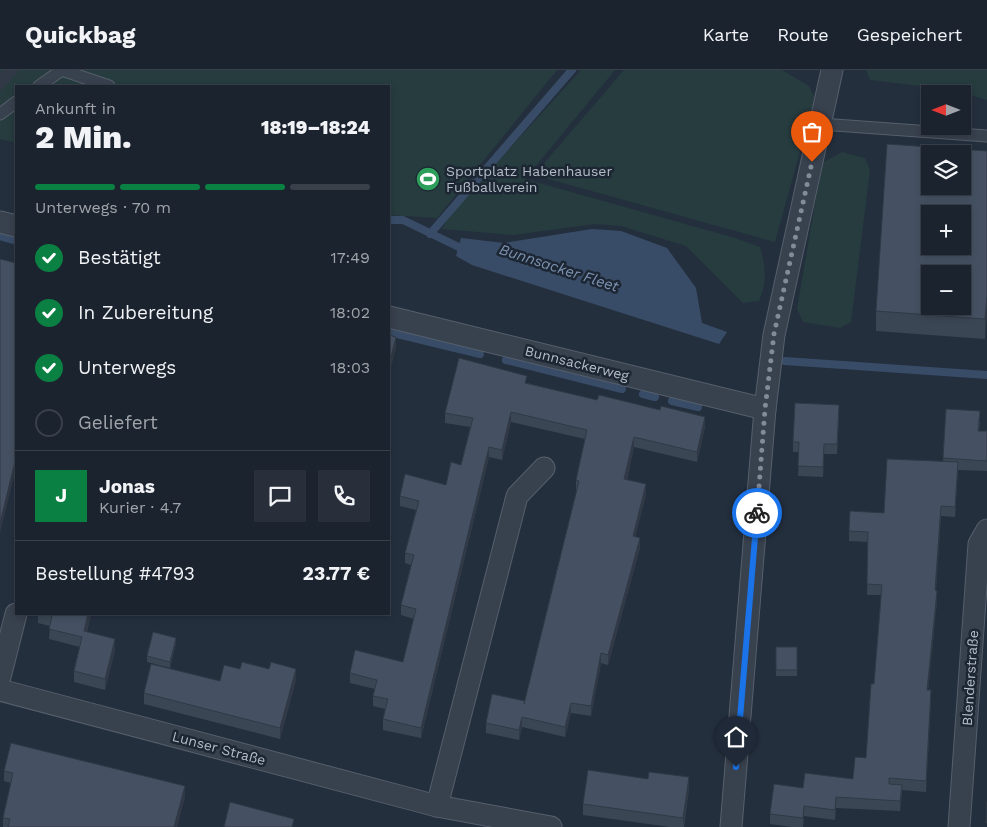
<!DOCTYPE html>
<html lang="de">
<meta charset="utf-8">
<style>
:root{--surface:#1b232e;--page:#282f3a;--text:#f1f3f6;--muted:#a0a4aa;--line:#39404a;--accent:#0b8043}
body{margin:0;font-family:"Work Sans",sans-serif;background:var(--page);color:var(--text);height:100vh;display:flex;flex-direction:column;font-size:19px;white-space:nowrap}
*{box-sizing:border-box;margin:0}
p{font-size:16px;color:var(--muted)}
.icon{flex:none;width:28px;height:28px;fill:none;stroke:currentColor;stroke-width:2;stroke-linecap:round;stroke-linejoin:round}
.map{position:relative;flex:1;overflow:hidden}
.side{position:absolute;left:15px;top:15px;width:375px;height:530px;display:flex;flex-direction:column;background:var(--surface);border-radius:0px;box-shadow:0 2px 8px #0003,0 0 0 1px var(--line)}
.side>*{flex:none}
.needle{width:32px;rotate:270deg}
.tools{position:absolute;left:921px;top:15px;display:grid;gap:10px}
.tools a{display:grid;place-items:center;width:50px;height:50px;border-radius:0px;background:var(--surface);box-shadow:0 2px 8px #0003,0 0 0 1px var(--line);font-size:25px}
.pin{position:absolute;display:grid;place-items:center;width:42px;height:42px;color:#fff;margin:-51px -21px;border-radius:50% 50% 50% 0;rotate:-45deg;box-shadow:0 0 5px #0007}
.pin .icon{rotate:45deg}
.courier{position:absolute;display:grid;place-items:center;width:50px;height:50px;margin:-25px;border:4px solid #1a73e8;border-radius:50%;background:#fff;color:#222;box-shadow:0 1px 6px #0007}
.overview em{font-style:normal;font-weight:800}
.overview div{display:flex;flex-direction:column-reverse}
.overview{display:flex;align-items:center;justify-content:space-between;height:85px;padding:0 20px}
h1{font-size:32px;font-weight:800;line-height:38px}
.bar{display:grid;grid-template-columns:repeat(4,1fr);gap:8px 5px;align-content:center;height:60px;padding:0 20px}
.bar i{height:6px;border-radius:4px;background:var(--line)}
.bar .on{background:var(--accent)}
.bar p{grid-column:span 4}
.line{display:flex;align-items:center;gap:12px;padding:0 20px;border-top:1px solid var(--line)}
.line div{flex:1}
.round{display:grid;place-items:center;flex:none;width:52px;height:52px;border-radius:0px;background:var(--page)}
ol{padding:0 20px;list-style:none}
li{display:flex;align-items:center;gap:15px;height:55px}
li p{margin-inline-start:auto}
li .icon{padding:5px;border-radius:50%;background:var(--accent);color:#fff;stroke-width:4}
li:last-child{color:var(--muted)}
li i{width:28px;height:28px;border:2px solid var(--line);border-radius:50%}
header{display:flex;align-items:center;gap:30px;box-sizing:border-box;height:70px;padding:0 25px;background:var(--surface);border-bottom:1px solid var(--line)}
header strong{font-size:24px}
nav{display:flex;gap:28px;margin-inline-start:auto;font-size:18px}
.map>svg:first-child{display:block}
.green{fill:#263c3f}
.water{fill:#394c67}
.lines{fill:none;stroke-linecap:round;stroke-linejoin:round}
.stream{stroke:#394c67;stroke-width:8}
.lane-casing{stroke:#565f6c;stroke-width:13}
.street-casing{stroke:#565f6c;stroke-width:23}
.lane{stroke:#38414e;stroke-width:11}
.street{stroke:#38414e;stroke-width:21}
.wall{fill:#3b4654}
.shaded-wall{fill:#303945}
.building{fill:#455162;stroke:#303945;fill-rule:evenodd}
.done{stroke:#828b98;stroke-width:5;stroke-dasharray:0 9}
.route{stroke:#1a73e8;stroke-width:6}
.labels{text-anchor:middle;stroke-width:5;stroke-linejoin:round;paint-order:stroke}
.poi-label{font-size:14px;fill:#b4bcc9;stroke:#1d2633;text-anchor:start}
.street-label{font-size:14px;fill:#b4bcc9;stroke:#1d2633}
.water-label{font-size:15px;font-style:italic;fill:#7c92b1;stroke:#1d2633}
</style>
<header>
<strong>Quickbag</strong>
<nav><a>Karte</a><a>Route</a><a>Gespeichert</a></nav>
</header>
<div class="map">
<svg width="987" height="757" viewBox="0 0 987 757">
<rect width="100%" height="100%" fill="#242f3e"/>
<g class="green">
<polygon points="0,0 557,0 437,148 389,145 389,16 16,16 16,73 0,69"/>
<path d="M581 0H615L525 109 735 168 760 177C766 197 767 212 759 231L743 233 686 176 621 156 595 154 513 165 442 159 452 142Z"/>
<polygon points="624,0 782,0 809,16 814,26 812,38 775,172 534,105"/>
<polygon points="866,0 987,0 987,30 954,20 870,10"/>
<polygon points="842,82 865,88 870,100 851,252 840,258 803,252 797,239 822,93"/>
</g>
<polygon class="water" points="592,159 621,161 667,178 696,218 702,253 727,262 719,274 472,195 456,186 461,168 504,173"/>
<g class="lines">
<g class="stream">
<polyline points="389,150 403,150 467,181"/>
<polyline points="430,164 572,0"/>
<polyline points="0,166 13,170"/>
<polyline points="389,262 480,284"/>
<polyline points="506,290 622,319"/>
<polyline points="785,291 987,305"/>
<polyline points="643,324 655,327"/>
<polyline points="672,331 698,337"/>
</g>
<g class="lane-casing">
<g id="lane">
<polyline points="62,0 109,16"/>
<polyline points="39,16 62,0"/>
<polyline points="0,44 16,32"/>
<polyline points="821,54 987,66"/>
</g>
</g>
<g class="street-casing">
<g id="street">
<polyline points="0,152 16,156"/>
<polyline points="389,247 765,339"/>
<polyline points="0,607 16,544"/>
<polyline points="0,620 437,736 551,757"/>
<polyline points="437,736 517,426 544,398"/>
<polyline points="731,757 765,339 774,265 832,0"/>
<polyline points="959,757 979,474 987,460"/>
</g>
</g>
<use href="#lane" class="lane"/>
<use href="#street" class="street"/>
</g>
<g class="wall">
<polygon points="987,81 985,269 876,261 876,241"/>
<polygon points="527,313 705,357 697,392 634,377 627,409 646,424 635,467 640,478 608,595 601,593 591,646 571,643 565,667 522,657 519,670 486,663 486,653 525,631 577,421 576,420 576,410 585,369 511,352 502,390 489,387 421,668 383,660 383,649 385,639 373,636 373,626 375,619 350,613 350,603 403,592 414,549 401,545 401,535 411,495 405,493 405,483 416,440 400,436 400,426 446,415 461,395 470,357 445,353 445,343"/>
<polygon points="946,339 980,352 979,361 987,361 987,401 958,400 955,447 941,446 936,520 937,531 928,620 931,630 926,722 902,720 900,741 836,738 835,750 804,746 803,757 792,757 770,754 770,744 803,718 853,709 866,688 874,614 881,525 867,525 868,472 849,471 849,461 884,443 943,391"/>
<polygon points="839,345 837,384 824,384 823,407 798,406 799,382 793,382 793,372"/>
<polygon points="38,544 91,544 87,562 115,580 105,620 74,612 74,601 80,577 49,569 50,556 38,553"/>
<polygon points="176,573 170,598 147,592 147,586"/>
<rect x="776" y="577" width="21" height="29"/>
<polygon points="240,599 296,610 280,669 144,634 144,623 220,611"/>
<polygon points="4,701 185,726 177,757 3,757 3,748 11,713 4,711"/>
<polygon points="689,718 684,757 670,757 583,745 583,734"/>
</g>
<g class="shaded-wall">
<polygon points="3,0 20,0 0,22 0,3"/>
<polygon points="987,226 987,246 985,269 985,249"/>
<polygon points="396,267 396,278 389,306 389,295"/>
<polygon points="511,342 511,352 502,390 502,380"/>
<polygon points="705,347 705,357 697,392 697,382"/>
<polygon points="634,367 634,377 624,419 624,409"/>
<polygon points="489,377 489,387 421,668 421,658"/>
<polygon points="16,388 16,398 0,463 0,453"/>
<polygon points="958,392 958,402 955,447 955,437"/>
<polygon points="646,414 646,424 633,476 633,466"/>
<polygon points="941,436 941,446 935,531 935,520"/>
<polygon points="640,468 640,478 608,595 608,585"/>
<polygon points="937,521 937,531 927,630 927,620"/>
<polygon points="88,544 91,544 84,572 84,561"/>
<polygon points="176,568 176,573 170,598 170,592"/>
<polygon points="115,569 115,580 105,620 105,609"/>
<polygon points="601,583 601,593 591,646 591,636"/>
<polygon points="296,599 296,610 280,669 280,658"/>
<polygon points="931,620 931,630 926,722 926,711"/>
<polygon points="571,633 571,643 565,667 565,657"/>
<polygon points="522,647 522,657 519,670 519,660"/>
<polygon points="689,707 689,718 683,757 683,748"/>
<polygon points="902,715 902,726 900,741 900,731"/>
<polygon points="185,716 185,726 177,757 174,757"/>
<polygon points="836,727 836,738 835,750 835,740"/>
<polygon points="804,736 804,746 803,757 803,748"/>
</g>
<g class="building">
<path d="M887 74 987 81V226L985 249 876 241ZM930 84H962V116H930ZM930 144H962V176H930ZM930 204H962V236H930Z"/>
<polygon points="0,189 16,193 16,388 0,453"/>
<polygon points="389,265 396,267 389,295"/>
<polygon points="459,288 527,306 525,313 597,330 599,325 660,340 661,336 705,347 697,382 634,367 624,409 646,414 633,466 640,468 608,585 601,583 591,636 571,633 565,657 522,647 519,660 486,653 492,624 525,631 524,634 579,411 576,410 587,360 511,342 502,380 489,377 421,658 383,649 388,629 373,626 377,610 350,603 355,580 403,592 416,539 401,535 414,485 405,483 419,431 400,426 405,404 446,415 451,392 461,395 473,348 445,343"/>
<polygon points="795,333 839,335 837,374 824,374 823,397 798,396 799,372 793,372"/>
<polygon points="946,339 980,341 978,361 987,361 987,391 943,388"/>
<polygon points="887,389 958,392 955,437 941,436 935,520 937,521 927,620 931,620 926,711 889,708 889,714 902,715 900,731 836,727 835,740 804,736 803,748 770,744 774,714 803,718 805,703 853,709 855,687 866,688 871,614 874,614 882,515 867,514 868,462 849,461 850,441 884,443"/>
<polygon points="44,544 88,544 84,561 115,569 105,609 74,601 82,567 49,559 52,546"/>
<polygon points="153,562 176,568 170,592 147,586"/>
<rect x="776" y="577" width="21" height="23"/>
<polygon points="242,592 269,599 271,592 296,599 280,658 144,623 151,594 220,611 224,595 240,599"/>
<polygon points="11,673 185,716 174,757 8,757 10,749 3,748 13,703 4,701"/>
<polygon points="588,700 648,709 649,702 689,707 683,748 583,734"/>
<polygon points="230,732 294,749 292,757 224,757"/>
<polygon points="987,732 987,753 986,753"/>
</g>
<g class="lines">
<polyline class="done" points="757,443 765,339 774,264 812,92"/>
<polyline class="route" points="736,697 757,443"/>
</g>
<defs>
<g id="stadium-disc" transform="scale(1.25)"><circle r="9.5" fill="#2e9e5b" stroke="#1d2633"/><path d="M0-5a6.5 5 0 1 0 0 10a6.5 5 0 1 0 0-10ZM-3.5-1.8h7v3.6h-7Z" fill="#fff"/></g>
</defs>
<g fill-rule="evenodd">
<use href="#stadium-disc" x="428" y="109"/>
</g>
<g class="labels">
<g class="poi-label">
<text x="446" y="106">Sportplatz Habenhauser<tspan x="446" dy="16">Fußballverein</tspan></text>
</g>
<g class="street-label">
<text transform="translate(577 293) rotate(14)" y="5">Bunnsackerweg</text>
<text transform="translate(970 608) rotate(-86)" y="5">Blenderstraße</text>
<text transform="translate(219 678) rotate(15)" y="5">Lunser Straße</text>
</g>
<g class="water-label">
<text transform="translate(559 198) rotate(18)" y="5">Bunnsacker Fleet</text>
</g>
</g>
</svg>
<div class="tools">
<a><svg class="needle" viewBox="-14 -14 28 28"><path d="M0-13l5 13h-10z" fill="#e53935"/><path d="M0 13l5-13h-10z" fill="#a0a4aa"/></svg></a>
<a><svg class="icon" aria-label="layers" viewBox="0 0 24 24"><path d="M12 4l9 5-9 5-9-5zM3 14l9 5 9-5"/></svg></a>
<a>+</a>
<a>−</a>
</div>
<div class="pin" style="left:812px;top:92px;background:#ea580c"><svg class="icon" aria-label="bag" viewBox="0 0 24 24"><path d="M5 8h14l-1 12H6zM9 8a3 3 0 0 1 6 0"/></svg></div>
<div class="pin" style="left:736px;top:697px;background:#1f2937"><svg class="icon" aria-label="home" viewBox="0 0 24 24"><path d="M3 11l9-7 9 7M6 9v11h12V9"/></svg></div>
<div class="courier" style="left:757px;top:443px"><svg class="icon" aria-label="bike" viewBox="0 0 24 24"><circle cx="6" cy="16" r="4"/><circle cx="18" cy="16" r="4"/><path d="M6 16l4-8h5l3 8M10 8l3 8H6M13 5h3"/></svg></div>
<section class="side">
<div class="overview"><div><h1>2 Min.</h1><p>Ankunft in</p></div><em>18:19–18:24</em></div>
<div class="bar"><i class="on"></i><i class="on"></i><i class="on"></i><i></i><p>Unterwegs · 70 m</p></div>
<ol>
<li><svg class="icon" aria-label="check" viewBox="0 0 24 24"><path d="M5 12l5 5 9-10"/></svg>Bestätigt<p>17:49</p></li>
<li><svg class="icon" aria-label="check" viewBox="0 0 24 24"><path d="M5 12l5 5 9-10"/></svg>In Zubereitung<p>18:02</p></li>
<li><svg class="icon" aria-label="check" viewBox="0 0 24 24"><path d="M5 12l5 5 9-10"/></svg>Unterwegs<p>18:03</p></li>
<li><i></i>Geliefert</li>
</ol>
<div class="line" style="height:90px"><b class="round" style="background:var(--accent);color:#fff">J</b><div><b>Jonas</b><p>Kurier · 4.7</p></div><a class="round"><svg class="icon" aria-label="chat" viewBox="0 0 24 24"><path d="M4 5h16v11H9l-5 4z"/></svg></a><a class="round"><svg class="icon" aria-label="phone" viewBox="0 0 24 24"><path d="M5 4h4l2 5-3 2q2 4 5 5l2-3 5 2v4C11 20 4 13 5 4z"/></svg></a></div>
<div class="line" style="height:65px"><div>Bestellung #4793</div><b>23.77 €</b></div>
</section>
</div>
